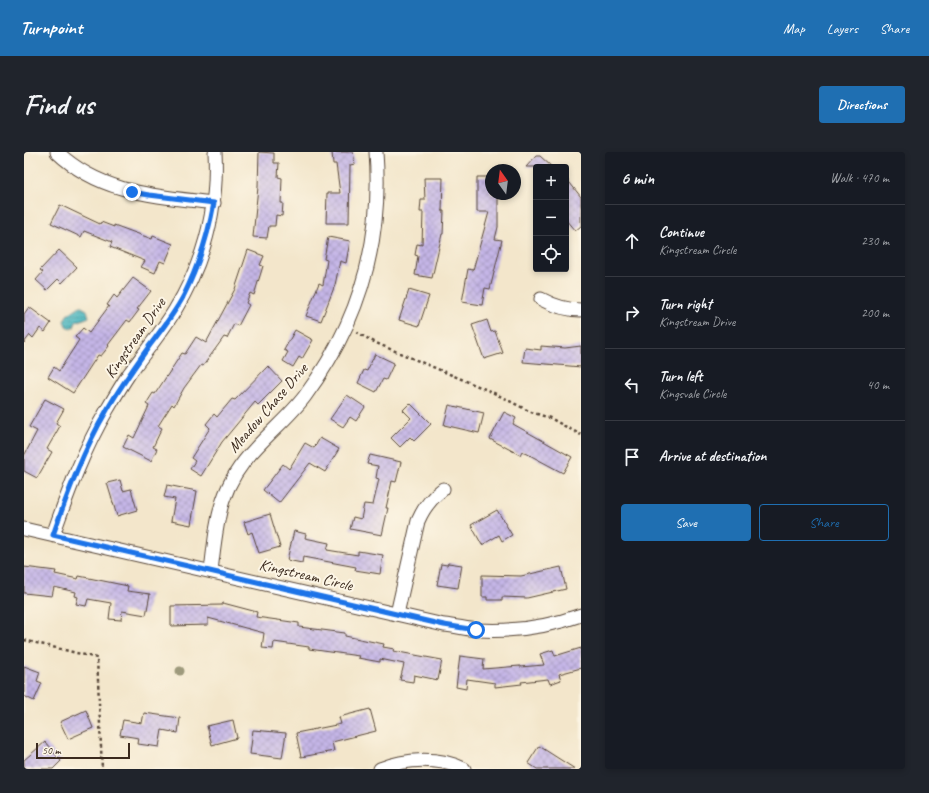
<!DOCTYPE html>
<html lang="en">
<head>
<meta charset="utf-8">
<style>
	body { margin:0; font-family:Caveat,sans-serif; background:#20242c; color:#f1f3f6 }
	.controls { position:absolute; right:12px; top:12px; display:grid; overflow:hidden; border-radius:4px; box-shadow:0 2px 6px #0003 }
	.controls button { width:36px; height:36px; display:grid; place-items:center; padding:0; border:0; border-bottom:1px solid #363941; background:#171b24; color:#f1f3f6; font:20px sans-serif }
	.compass { position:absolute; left:461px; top:12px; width:36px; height:36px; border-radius:50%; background:#171b24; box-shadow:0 2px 6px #0003; rotate:346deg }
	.scale { position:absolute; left:12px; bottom:10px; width:94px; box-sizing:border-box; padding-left:4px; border:2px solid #3b2a1e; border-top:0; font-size:11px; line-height:14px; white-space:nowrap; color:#3b2a1e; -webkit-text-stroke:3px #fcf5e5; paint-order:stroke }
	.stop { position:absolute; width:12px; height:12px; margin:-9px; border:3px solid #1a73e8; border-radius:50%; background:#fff }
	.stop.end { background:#1a73e8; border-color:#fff; box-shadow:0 1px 4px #0008 }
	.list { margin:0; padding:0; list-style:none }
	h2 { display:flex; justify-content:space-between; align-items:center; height:52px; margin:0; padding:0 16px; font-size:17px }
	h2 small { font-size:13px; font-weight:400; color:#9ea1a6 }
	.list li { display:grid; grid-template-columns:26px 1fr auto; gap:12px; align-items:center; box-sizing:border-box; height:72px; padding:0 16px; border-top:1px solid #363941 }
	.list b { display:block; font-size:15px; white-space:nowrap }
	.list p { margin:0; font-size:13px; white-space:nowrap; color:#9ea1a6 }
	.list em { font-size:13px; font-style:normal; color:#9ea1a6 }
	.actions { display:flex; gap:8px; padding:12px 16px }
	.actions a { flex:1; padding:9px 0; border:1px solid #1f6fb2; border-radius:4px; text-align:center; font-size:14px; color:#1f6fb2 }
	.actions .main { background:#1f6fb2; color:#fff }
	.icon { flex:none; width:22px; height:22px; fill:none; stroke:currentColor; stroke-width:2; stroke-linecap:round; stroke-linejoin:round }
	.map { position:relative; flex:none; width:557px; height:617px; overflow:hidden; border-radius:4px }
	header { display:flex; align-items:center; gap:24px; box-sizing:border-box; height:56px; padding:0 20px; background:#1f6fb2; color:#fff }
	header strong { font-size:19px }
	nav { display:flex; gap:22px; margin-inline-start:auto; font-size:14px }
	.intro { display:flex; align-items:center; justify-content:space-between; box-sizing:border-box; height:96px; padding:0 24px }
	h1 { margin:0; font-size:28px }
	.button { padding:10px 18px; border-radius:4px; background:#1f6fb2; color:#fff; font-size:14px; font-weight:700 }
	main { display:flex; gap:24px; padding:0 24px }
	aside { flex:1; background:#171b24; border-radius:4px; box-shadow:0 2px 6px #0003 }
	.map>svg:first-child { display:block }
	.water { fill:url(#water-rules); stroke:#3f6e6e }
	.building { fill:url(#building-cross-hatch) }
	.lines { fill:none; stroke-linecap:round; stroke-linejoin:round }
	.street-casing { stroke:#574638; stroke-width:15 }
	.path { stroke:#574638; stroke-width:2.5; stroke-dasharray:3 3; stroke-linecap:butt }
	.street { stroke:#fff; stroke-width:13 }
	.tree { fill:#9e9a7b }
	.route { stroke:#1a73e8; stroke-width:5 }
	.labels { text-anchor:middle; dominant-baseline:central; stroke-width:4; stroke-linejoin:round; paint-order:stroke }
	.street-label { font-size:16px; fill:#3b2a1e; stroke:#fcf5e5 }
</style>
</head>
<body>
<header>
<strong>Turnpoint</strong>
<nav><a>Map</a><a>Layers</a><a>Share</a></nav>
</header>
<div class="intro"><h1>Find us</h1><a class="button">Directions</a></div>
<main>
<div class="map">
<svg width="557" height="617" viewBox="0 0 557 617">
	<defs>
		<pattern id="water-rules" width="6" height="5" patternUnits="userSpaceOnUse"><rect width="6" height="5" fill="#43b3bd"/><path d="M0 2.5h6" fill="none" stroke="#399299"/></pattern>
		<pattern id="building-cross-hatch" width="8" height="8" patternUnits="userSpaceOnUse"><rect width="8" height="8" fill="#c5b6e7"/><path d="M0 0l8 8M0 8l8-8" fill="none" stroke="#a194bb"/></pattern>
	</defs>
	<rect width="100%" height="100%" fill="#fcf5e5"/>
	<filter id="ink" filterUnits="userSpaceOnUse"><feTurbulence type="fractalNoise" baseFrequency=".025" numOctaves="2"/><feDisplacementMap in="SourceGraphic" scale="8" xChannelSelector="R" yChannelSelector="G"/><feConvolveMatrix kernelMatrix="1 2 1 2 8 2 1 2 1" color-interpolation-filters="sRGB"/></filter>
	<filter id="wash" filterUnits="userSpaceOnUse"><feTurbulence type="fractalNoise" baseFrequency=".012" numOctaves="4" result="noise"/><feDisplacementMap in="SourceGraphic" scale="16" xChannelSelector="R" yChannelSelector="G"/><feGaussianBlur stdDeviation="0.9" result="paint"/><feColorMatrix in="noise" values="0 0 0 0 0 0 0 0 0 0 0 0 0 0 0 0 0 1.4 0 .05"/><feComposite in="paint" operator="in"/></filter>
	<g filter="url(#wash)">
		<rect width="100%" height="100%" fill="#f3e6cb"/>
		<path class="water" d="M56,154L63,158L65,165L52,170L50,175L47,177L42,174L40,169L43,163Z"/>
		<g id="blocks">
			<g class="building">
				<path d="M235,0L250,1V11H255L254,25L258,26L257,51H259L258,64L252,63L251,74H245L243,86L229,85L234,35Z"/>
				<path d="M308,0H329L331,12L326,13L325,71H302L303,41H316L312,12H309Z"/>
				<path d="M512,4H516L528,15H502Z"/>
				<path d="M453,25H467V42H474V75L471,87L478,88L466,137L461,136L458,153L438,150L444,117L449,118L465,60H453Z"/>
				<path d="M400,26H419L418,59H420L419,82H418L408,126L391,123L394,104L391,103L393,92L398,93L399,60H396L397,48H401Z"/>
				<path d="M542,26L557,45V74L551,79L542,68Z"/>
				<path d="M36,53L76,72L77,70L90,75V73L128,87L129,84L149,92L141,111L136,109L131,121L117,115L121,109L86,95L88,90L60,79L57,85L27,71Z"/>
				<path d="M304,85L326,89L322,111L316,109L311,133L297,169L282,164L295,131L299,133L303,108L300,107Z"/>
				<path d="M35,98L53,115L38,131L34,127L23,138L12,128L19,120L16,118Z"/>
				<path d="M224,98L240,104L236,113L239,114L230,143L226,141L222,151L225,153L214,174L210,172L203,186L200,185L179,214L177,213L160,236L150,254L148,252L134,274L138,276L129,295L133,297L127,309L99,295L105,283L110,286L125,254L122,252L129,241L131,242L158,201L161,202L172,185L182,191L211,137Z"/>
				<path d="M109,126L127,139L113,157L115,158L106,170L103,168L84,193L85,194L77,204L74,203L49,241L24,225L30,215L35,219L55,188L51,185L59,176L65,181L85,154L83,153L90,143L93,146Z"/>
				<path d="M385,138L405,144L395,174L375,168Z"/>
				<path d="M5,155L27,171L21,180L16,176L9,186L6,183L0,191V162Z"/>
				<path d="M463,168L467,180L471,179L479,201L460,207L448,173Z"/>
				<path d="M271,178L289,188L278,207L275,205L269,215L259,209L264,200L260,198Z"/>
				<path d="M517,194L541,196L557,194V215L499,210L501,196L517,198Z"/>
				<path d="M351,202L370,211L362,228L359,227L352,240L334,231L340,218L343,219Z"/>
				<path d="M244,214L258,229L234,253L231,250L198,290L177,324L166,317L171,309L167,306L186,276L182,272L190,262L193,265L208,247L211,248Z"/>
				<path d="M323,243L341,255L332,269L326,265L319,275L306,267Z"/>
				<path d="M21,247L40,257L32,271L36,274L23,297L28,300L13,326L0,319V304L13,279L5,275Z"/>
				<path d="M386,251L407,272L390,289L386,285L376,295L367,286L387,266L379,258Z"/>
				<path d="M425,253L460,261L455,281L420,273Z"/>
				<path d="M480,260L492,266L489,272L548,305L539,321L498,299L496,303L466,287Z"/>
				<path d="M296,286L315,297L301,320L286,311L255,351L239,338L259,312L265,317L281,291L290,296Z"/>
				<path d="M346,303L377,310L372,330L368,329L362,356H364L358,383L326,377L329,365L337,367L340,352L349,353L355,327L352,326L354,314L343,312Z"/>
				<path d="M96,328L99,339L107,337L113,358L93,364L83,331Z"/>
				<path d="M143,333L173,339L167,373L147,369L151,347L140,345Z"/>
				<path d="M473,358L488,383L478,389L475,383L458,393L447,373Z"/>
				<path d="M246,362L256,395L235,401L228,380L224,382L220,370Z"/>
				<path d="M270,379L282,382L281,386L305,391L303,398L334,403V399L359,403L356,422L331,418L332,415L279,405L278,411L263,408Z"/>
				<path d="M424,411L438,413L434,436L413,433L417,412L423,413Z"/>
				<path d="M0,415L32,419L31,422L54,427L55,424L104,434L103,439L126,442L122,463L98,459L97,468L85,467L87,451L64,447L62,454L52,452L54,445L51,444L52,440L30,435L28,444L0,441Z"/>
				<path d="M537,415L542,437L503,446L478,445V448H463V445H458V423L497,424Z"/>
				<path d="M199,451L233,460L232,465L275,471V475L321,481V484L360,492L359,495L370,497L369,499L418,508L414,528L390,523L389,530L376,528L380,512L356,507V510L334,506L335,504L285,497V495L250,490L249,497L238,496L240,481L184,466V473L147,474V454L198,453Z"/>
				<path d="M557,496V516L535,522L537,528L526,532L524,527L497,530L498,532L471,535V531L443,527L442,537L432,535L436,504L460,507L459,517L496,514V515L520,513L516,502L529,498L531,504Z"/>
				<path d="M0,514L16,520L13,529L18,531L10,549L0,544Z"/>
				<path d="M346,557L352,579L308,590L310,599L277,605L272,581L317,572L315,565Z"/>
				<path d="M62,558L69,576L44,587L36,570Z"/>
				<path d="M120,561L156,566L154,581L138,578L135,595L114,592L115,586L96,583L99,568L118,571Z"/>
				<path d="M209,568L213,586L188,593L183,574Z"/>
				<path d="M229,578L262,581L258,606L226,602Z"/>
				<path d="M21,590L37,609L29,617H0V608Z"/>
				<path d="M515,594L551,617H513L504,611Z"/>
			</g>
		</g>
	</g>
	<g filter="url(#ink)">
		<use href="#blocks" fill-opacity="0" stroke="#574638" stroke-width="1"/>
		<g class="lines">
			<g class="street-casing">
				<g id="street">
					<path d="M33,0C77,42 133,44 190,51"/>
					<path d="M517,147C530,154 542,158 557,158"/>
					<path d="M0,377L420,473C431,474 443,477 454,478C489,480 524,475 557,463"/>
					<path d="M29,383C44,340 60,297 83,258C90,246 97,234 105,222C120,201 137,181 151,158C180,110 194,56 191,0"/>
					<path d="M187,419C193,370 194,335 231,297C247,279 266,264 281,244C335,171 359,91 352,0"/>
					<path d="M373,462L394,369C400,355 407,346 419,337"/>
					<path d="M356,617C382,606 415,605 440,617"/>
				</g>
			</g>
			<g class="path">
				<path d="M332,180L352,191L468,240L507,260L526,266L557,283"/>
				<path d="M0,488L73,506L78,617"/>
			</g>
			<use href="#street" class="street"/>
		</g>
		<circle class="tree" cx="156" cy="519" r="4.5"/>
	</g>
	<g class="lines" filter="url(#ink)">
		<path class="route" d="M108,40L125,43L190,51C184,84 174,115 159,145C150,162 138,177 126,193C111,214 96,235 83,258C60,297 44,340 29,383L420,473L452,478"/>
	</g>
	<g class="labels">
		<g class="street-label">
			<text transform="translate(111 186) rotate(-55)">Kingstream Drive</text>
			<text transform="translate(244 256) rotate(-49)">Meadow Chase Drive</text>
			<text transform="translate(282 423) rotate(13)">Kingstream Circle</text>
		</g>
	</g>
</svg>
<div class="controls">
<button>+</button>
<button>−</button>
<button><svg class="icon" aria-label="locate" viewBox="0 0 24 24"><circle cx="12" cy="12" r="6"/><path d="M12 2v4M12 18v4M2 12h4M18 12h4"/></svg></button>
</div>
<svg class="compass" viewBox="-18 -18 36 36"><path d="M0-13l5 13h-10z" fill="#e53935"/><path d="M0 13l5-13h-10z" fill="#9ea1a6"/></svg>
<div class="scale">50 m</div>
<div class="stop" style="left:452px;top:478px"></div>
<div class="stop end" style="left:108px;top:40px"></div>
</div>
<aside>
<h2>6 min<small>Walk · 470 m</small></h2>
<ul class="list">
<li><svg class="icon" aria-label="ahead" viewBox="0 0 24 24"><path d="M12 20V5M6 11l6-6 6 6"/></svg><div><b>Continue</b><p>Kingstream Circle</p></div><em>230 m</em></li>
<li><svg class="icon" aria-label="right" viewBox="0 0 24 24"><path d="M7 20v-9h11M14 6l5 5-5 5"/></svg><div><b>Turn right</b><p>Kingstream Drive</p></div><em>200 m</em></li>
<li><svg class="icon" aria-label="left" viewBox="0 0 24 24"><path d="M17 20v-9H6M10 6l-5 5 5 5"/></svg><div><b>Turn left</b><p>Kingsvale Circle</p></div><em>40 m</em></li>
<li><svg class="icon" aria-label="arrive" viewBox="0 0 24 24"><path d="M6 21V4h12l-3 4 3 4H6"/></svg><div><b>Arrive at destination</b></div></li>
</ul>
<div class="actions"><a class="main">Save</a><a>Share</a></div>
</aside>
</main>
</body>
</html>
